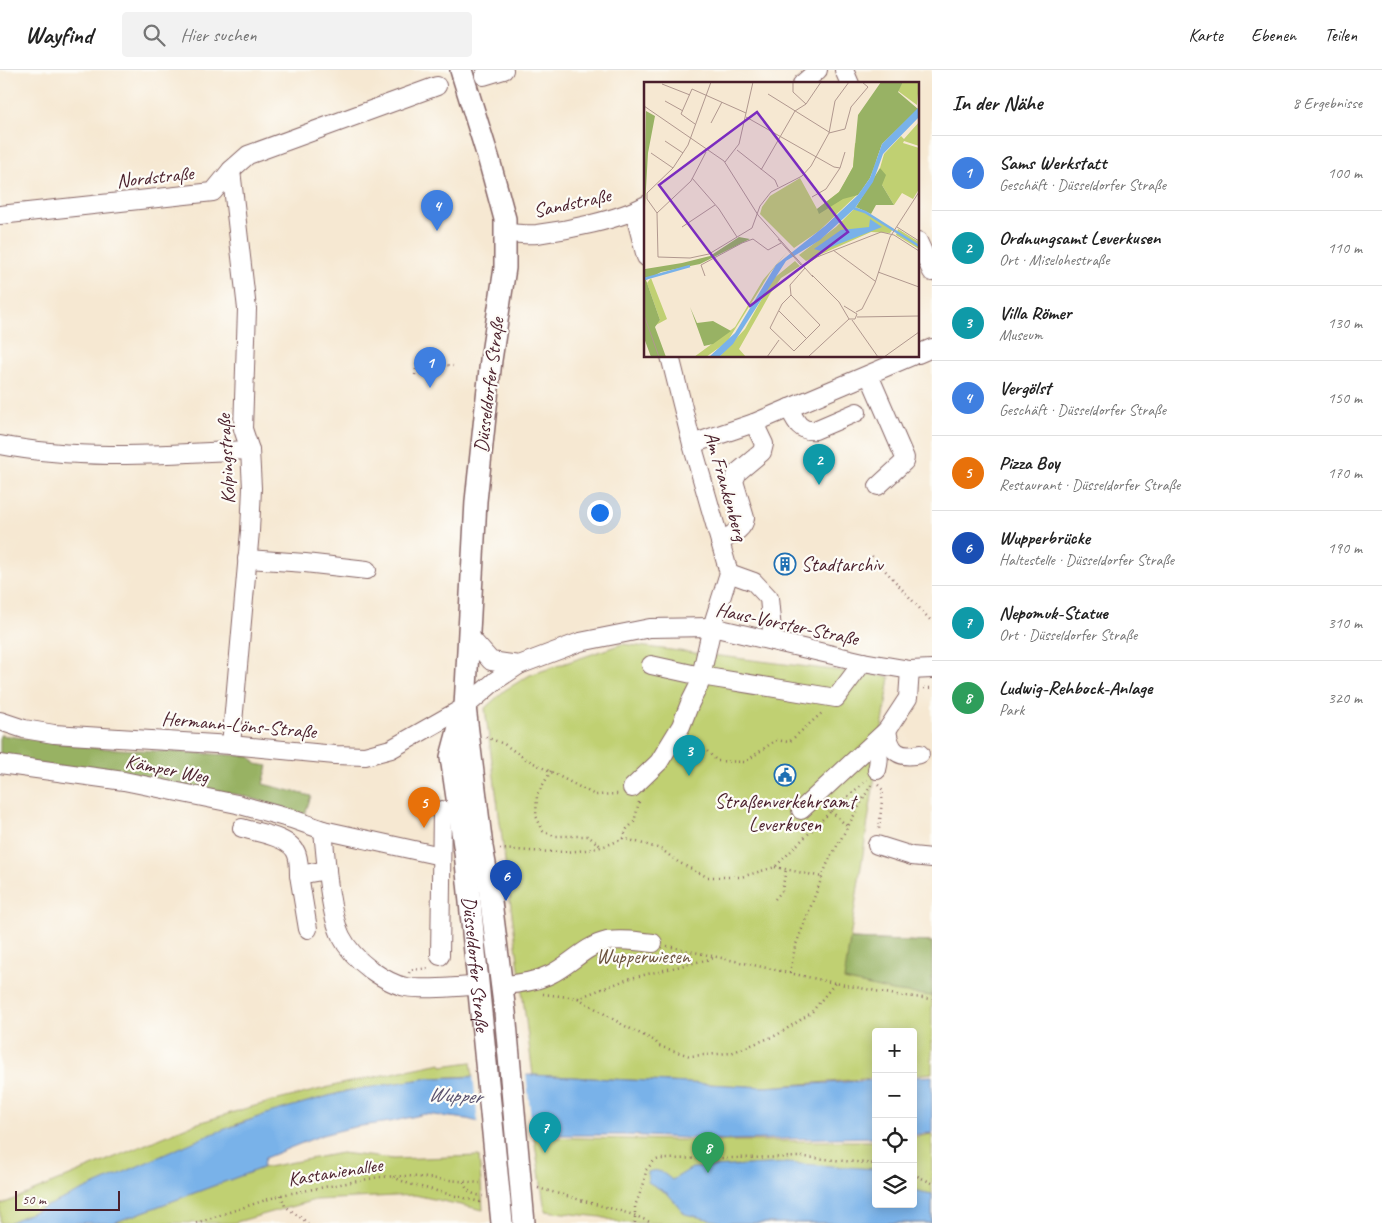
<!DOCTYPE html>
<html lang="de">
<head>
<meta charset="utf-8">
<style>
	body { margin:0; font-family:Caveat,sans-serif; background:#f2f2f2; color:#222 }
	.controls { position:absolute; right:15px; bottom:15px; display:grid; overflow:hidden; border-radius:5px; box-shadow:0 2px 12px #0003 }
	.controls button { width:45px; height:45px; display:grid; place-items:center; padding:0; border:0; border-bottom:1px solid #e0e0e0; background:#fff; color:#222; font:25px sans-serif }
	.scale { position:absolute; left:15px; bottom:12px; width:105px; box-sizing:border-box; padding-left:5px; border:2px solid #4a1f2b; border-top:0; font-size:14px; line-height:18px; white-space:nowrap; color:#4a1f2b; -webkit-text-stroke:4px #fdfcf7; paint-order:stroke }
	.you { position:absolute; left:599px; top:442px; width:18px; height:18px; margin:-12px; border:4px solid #fff; border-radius:50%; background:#1a73e8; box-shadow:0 0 0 8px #1a73e833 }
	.badge { display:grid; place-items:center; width:32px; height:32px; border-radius:50%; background:#1f6fb2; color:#fff; font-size:16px; font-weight:700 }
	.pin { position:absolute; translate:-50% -41px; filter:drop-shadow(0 1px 2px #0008) }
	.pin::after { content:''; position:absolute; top:26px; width:18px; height:15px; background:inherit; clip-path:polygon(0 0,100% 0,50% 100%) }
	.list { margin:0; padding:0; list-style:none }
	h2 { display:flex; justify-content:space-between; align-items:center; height:65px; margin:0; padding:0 20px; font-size:21px }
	h2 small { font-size:16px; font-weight:400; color:#767676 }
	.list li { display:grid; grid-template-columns:32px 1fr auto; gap:15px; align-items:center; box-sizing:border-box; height:75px; padding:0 20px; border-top:1px solid #e0e0e0 }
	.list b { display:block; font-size:19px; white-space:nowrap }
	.list p { margin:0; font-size:16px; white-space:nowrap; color:#767676 }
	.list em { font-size:16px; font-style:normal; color:#767676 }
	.icon { flex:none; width:28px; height:28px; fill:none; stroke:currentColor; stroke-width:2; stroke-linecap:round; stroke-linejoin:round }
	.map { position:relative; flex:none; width:932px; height:1153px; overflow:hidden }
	header { display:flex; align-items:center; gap:30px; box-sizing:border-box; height:70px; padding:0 25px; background:#fff; border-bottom:1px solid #e0e0e0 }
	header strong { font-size:24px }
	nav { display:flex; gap:28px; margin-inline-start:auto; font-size:18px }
	.search { width:350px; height:45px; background:#f2f2f2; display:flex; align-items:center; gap:12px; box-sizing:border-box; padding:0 18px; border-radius:5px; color:#767676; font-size:19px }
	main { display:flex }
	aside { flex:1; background:#fff }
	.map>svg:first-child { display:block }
	.green { fill:#c0d072; stroke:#85784e }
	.forest { fill:#98b264; stroke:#716848 }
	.water { fill:#79b2e9; stroke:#62688a }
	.pier { fill:#f6e8d2 }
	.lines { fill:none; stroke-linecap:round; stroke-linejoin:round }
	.minor-casing { stroke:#866565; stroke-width:20 }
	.major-casing { stroke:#866565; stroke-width:24 }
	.path { stroke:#866565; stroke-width:2.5; stroke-dasharray:1 4; stroke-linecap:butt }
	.minor { stroke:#fff; stroke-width:18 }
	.major { stroke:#fff; stroke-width:21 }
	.labels { text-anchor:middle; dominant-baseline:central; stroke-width:4.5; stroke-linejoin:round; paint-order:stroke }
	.street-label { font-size:20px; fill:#4a1f2b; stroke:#fdfcf7 }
	.poi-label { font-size:20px; fill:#4a1f2b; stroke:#fdfcf7; text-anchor:start }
	.park-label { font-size:20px; fill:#6d5440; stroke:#fdfcf7 }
	.water-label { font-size:21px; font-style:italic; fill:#5a526e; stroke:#fdfcf7 }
	.inset-river { fill:none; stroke:#79b2e9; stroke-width:2.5 }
	.inset-road { fill:none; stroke:#b1988f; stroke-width:1 }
	.view { fill:#7b2cbf; fill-opacity:0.15; stroke:#7b2cbf; stroke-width:2.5 }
	.inset-edge { fill:none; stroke:#4a1f2b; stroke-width:2.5 }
</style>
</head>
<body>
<header>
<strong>Wayfind</strong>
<div class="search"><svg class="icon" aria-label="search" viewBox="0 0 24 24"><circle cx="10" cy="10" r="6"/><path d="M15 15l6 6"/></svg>Hier suchen</div>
<nav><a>Karte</a><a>Ebenen</a><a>Teilen</a></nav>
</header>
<main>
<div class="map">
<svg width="932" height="1153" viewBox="0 0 932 1153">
	<rect width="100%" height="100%" fill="#fdfcf7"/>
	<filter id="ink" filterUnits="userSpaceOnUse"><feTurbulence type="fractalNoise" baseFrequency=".02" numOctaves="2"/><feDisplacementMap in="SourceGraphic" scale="10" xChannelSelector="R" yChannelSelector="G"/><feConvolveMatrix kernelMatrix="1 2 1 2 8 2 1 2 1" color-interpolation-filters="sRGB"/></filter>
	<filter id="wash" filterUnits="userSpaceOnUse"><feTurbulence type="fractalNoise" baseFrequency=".0096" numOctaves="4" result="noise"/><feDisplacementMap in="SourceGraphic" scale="20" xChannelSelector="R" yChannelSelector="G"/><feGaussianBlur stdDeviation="1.12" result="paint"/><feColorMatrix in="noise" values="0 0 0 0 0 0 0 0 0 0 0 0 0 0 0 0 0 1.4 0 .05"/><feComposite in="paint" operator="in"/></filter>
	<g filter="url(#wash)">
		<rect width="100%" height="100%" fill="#f6e8d2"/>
		<g class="green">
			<path d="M622,574L890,607L850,869L932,872V1003L913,1005V962H876V1008L765,1017L533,1005L485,638L505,620L530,605Z"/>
			<path d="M471,992L473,1006L429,1008L347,1021L314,1030L240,1053L8,1153H0V1135L192,1055L247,1038L345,1013L441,993L442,996Z"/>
			<path d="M932,1064V1153H622L601,1147L545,1141L534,1067L722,1071H876V1134H913V1067Z"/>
			<path d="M341,1083L393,1089L479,1086L483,1140L415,1125L315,1130L233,1153H113L262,1098Z"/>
		</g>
		<g class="forest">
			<path d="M0,665L99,678L250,686L256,694L268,696L263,714L311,726L305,744L240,725L0,688Z"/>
			<path d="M850,869L932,872V926L892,921L844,910Z"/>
		</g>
		<g class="water">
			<path d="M533,1005L765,1017L876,1010V1067L727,1070L625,1065H538L501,1058L467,1049L425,1044L390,1052L354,1057L322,1065L265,1088L262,1098L113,1153H8L209,1065L269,1043L314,1030L347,1021L429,1008Z"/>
			<path d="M932,1006V1063L913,1065V1007Z"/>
			<path d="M786,1093L876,1099V1134H913V1120L932,1124V1153H725L685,1144L668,1124L648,1112V1102C659,1098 663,1103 672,1110L692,1098Z"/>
		</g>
		<path class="pier" d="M526,1003L533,1067L478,1054L473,1004Z"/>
	</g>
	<g filter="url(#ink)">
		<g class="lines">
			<g class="minor-casing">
				<g id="minor">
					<path d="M844,0L850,14"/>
					<path d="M484,6L504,0"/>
					<path d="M802,14L818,0"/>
					<path d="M634,141L646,187"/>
					<path d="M0,145L213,122L231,100L248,85L437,16"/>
					<path d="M505,163C516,163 527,165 537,164C567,160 619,150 646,135"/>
					<path d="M918,171L932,202"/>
					<path d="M918,284L932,278"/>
					<path d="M869,305L905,388L904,392L878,416"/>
					<path d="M789,338C795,350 799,362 815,360L857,342"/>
					<path d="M692,374L754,353L912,286"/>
					<path d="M0,375C83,391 166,384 250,380"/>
					<path d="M720,472C729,466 744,460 745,448L734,411L738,402L762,382L764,374L754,353"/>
					<path d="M247,489L305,493L367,500"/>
					<path d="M729,503L754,512L769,528L773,571"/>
					<path d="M469,566L491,591L519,595"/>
					<path d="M651,595L701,606L836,628L863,592"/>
					<path d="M0,651L24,659L54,664L231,675L335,685L365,686L391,679L465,637L495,611L519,595L580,572L650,558L712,557L863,592L910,600L932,599"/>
					<path d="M887,660C890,682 899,689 920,684"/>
					<path d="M874,673C879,683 880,689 877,700"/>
					<path d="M231,675L250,461L252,418L250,380L243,359L247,239L231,100"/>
					<path d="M0,694L124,711L237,734L292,749L323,760L441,786"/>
					<path d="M632,718L659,692L681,656L690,633L699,615L712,557L729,503L692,374L670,286"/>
					<path d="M801,740L887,660L908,628L910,600"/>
					<path d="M242,758C258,763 292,767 297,785C299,791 299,798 299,805L327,800"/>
					<path d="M323,760C326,789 329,841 341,866C348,880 359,891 371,900C381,907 394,915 406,917C429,921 455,916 478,916"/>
					<path d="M877,775L912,786L932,788"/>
					<path d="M299,805L308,859"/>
					<path d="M440,886L442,740"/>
					<path d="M502,915C519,914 535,912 551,904C570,895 585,876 607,871C623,869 638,871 653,873"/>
				</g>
			</g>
			<g class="major-casing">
				<g id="major">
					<path d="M461,0L489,90L505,149V198L491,290L476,431L465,637L482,777L489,816L505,942L524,1153"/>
					<path id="s1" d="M462,646L451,687L465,782L502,1153"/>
				</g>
			</g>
			<g class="path">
				<path d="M415,305L417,291L453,296"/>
				<path d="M872,486L932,552"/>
				<path d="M924,618H932"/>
				<path d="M486,667L504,674L524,688L595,725L618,724"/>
				<path d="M693,667L717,691L745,692L776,670L789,672L824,641"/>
				<path d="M551,701L537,725L536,746L543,761L554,766H588L602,777"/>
				<path d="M878,715L883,720L879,760"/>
				<path d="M639,732L634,752L627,759L623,768L661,779L678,792L707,807H741L775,797L831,741L867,710"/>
				<path d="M831,741L848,757"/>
				<path d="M500,779C539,781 588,788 623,768"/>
				<path d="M775,797L822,807"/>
				<path d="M775,829L782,821L786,799"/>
				<path d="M667,876L835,913L896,925L932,929"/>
				<path d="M409,903L410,900L431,898"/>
				<path d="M790,903L795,877L828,792L871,715"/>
				<path d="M543,924L578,928L631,908L714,888"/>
				<path d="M578,928L623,955L655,971L659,976L690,986L731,983L777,965L811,943L835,913"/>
				<path d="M913,1104L932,1113"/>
				<path d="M393,1107L409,1114L484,1133"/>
				<path d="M464,1112C466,1122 474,1125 483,1126"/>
				<path d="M538,1118L634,1145L652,1153"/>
				<path d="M281,1125L285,1136L308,1153"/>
				<path d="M196,1153L281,1125L379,1107L407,1106L480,1113"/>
				<path d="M635,1153V1136L644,1113L646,1100L654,1091L659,1089L804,1087L876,1094"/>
			</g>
			<use href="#minor" class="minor"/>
			<use href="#major" class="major"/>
		</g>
	</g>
	<defs>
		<g id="building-ring" transform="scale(1.125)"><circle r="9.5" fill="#fdfcf7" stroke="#1f6fb2" stroke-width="1.5"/><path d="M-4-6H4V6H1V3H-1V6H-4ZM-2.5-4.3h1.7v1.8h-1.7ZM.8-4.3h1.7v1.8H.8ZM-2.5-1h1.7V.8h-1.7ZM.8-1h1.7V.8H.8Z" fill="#1f6fb2"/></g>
		<g id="civic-ring" transform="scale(1.125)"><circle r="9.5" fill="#fdfcf7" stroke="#1f6fb2" stroke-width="1.5"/><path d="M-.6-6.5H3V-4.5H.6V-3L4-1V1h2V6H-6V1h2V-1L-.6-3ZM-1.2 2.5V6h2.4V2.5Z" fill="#1f6fb2"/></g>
	</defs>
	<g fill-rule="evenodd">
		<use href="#building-ring" x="785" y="494"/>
		<use href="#civic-ring" x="785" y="705"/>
	</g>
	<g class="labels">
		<g class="street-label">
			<text transform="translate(155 107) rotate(-6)">Nordstraße</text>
			<text transform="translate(572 133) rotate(-12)">Sandstraße</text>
			<text transform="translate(489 315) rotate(-83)">Düsseldorfer Straße</text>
			<text transform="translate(226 389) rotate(-93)">Kolpingstraße</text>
			<text transform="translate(726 416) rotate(74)">Am Frankenberg</text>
			<text transform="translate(787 554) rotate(12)">Haus-Vorster-Straße</text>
			<text transform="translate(239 655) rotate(5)">Hermann-Löns-Straße</text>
			<text transform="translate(167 699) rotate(11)">Kämper Weg</text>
			<text stroke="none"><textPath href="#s1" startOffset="251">Düsseldorfer Straße</textPath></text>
			<text transform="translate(335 1102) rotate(-9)">Kastanienallee</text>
		</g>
		<g class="poi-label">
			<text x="801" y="494">Stadtarchiv</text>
			<text x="785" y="731" text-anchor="middle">Straßenverkehrsamt<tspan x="785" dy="23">Leverkusen</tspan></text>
		</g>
		<g class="park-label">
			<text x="643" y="886">Wupperwiesen</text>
		</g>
		<g class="water-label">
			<text transform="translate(455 1025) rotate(3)">Wupper</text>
		</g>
	</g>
	<g transform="translate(644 12)">
		<rect width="275" height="275" fill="#f6e8d2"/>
		<path d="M259,0H275L273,23L254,9ZM275,40V64L260,59L259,61L275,66V107L269,117L258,111L250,123L238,103L236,86L240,72L257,54L260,57ZM211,61L233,74L231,86L218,108L175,149L150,166L116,132L118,125L126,114L156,96L173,127L195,110L201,100L209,85ZM212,125L249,147L246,151L227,150L162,179L155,173L192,145ZM254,147L275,160V167L252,153ZM143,170L126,191L83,260L62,275H50L91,245L119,198ZM151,179L156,184L137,196L126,212L95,267L102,275H75L101,247L129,197ZM7,196L23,237L12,243L16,238L3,201Z" fill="#c0d072"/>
		<path d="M237,0H259L254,10L274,27L238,62L226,96L214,113L199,117L175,132L173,127L195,110L209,85L214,33ZM2,29L11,34L4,71L0,142ZM236,86L242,93L238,103L250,123H232L227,132L212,125ZM95,155L106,157L56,182L17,190L2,198L16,238L11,245L22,275H7L0,256V180L1,187L38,181L66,174ZM46,225L53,241L69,239L87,249L69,262L60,264Z" fill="#98b264"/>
		<path d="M275,25V35L239,72L229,100L211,126L176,158L142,179L89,262L75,275H65L91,251L132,183L181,144L214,113L226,96L238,62ZM226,137L238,145L177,169L170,167L197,148L225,145Z" fill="#79b2e9"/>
		<path class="inset-river" d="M209,126L221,130L275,164M0,197L46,184"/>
		<path class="inset-road" d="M18,2L46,13M124,12L185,50M21,19L39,29M162,22L177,0M0,24L80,79L114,133L169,195M102,35L190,85L196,86L201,70M67,41L78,20M51,42L37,32L48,7L102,31M185,51L201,47L207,25L224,5L218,0M21,59L39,71M93,68L131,98L134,105M62,70L47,99L13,131L14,175L46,176L65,172L108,146L116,124L127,110L158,94L167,84L185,51L191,19L205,0M7,71L29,86M81,80L95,62L109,0M117,88L151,29L162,22L149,10V0M48,96L75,127L93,155M168,115L182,107L196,86M13,131L3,117V111L29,86L44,63L67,0M38,145L71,123M253,145L275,159M134,157L157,183M189,168L231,199M161,183L173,175L237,150L250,153L275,169M234,190L275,205M168,193L195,220L205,237M61,194L57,183L98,161L109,157L124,168L137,161M147,213L176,243L150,269L126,246L138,222L147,213L146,203L161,186M200,224L213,232L211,237H205M135,229L163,257M212,230L218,227L231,201L246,155L275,110M0,233L15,275M213,235L275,234M208,238L234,275M123,275L135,258M164,275L205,237M240,275L275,250"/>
		<path class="view" d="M113,30L204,150L106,224L15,103Z"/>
		<rect width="275" height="275" class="inset-edge"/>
	</g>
</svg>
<div class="controls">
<button>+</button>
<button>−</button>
<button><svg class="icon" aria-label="locate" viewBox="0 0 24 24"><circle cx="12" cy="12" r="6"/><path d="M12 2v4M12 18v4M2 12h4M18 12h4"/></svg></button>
<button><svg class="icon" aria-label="layers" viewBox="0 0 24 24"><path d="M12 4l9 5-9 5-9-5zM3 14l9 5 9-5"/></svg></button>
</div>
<div class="scale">50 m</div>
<div class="you"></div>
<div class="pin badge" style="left:430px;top:318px;background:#3f7fe0">1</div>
<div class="pin badge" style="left:819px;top:415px;background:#0f9aa8">2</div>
<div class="pin badge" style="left:689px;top:706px;background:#0f9aa8">3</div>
<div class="pin badge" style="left:437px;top:161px;background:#3f7fe0">4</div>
<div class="pin badge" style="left:424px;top:758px;background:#e8710a">5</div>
<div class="pin badge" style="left:506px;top:831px;background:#1a4fb4">6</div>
<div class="pin badge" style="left:545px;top:1083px;background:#0f9aa8">7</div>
<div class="pin badge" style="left:708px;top:1103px;background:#2e9e5b">8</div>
</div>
<aside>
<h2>In der Nähe<small>8 Ergebnisse</small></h2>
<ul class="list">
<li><span class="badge" style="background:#3f7fe0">1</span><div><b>Sams Werkstatt</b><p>Geschäft · Düsseldorfer Straße</p></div><em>100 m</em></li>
<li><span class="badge" style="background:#0f9aa8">2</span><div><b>Ordnungsamt Leverkusen</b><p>Ort · Miselohestraße</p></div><em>110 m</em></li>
<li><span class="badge" style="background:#0f9aa8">3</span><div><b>Villa Römer</b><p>Museum</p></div><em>130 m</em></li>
<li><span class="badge" style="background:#3f7fe0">4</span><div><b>Vergölst</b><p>Geschäft · Düsseldorfer Straße</p></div><em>150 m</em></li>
<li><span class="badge" style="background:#e8710a">5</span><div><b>Pizza Boy</b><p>Restaurant · Düsseldorfer Straße</p></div><em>170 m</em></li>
<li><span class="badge" style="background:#1a4fb4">6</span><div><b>Wupperbrücke</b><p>Haltestelle · Düsseldorfer Straße</p></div><em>190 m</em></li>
<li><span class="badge" style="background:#0f9aa8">7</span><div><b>Nepomuk-Statue</b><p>Ort · Düsseldorfer Straße</p></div><em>310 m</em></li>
<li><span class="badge" style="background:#2e9e5b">8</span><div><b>Ludwig-Rehbock-Anlage</b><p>Park</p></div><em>320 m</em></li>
</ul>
</aside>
</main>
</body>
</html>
